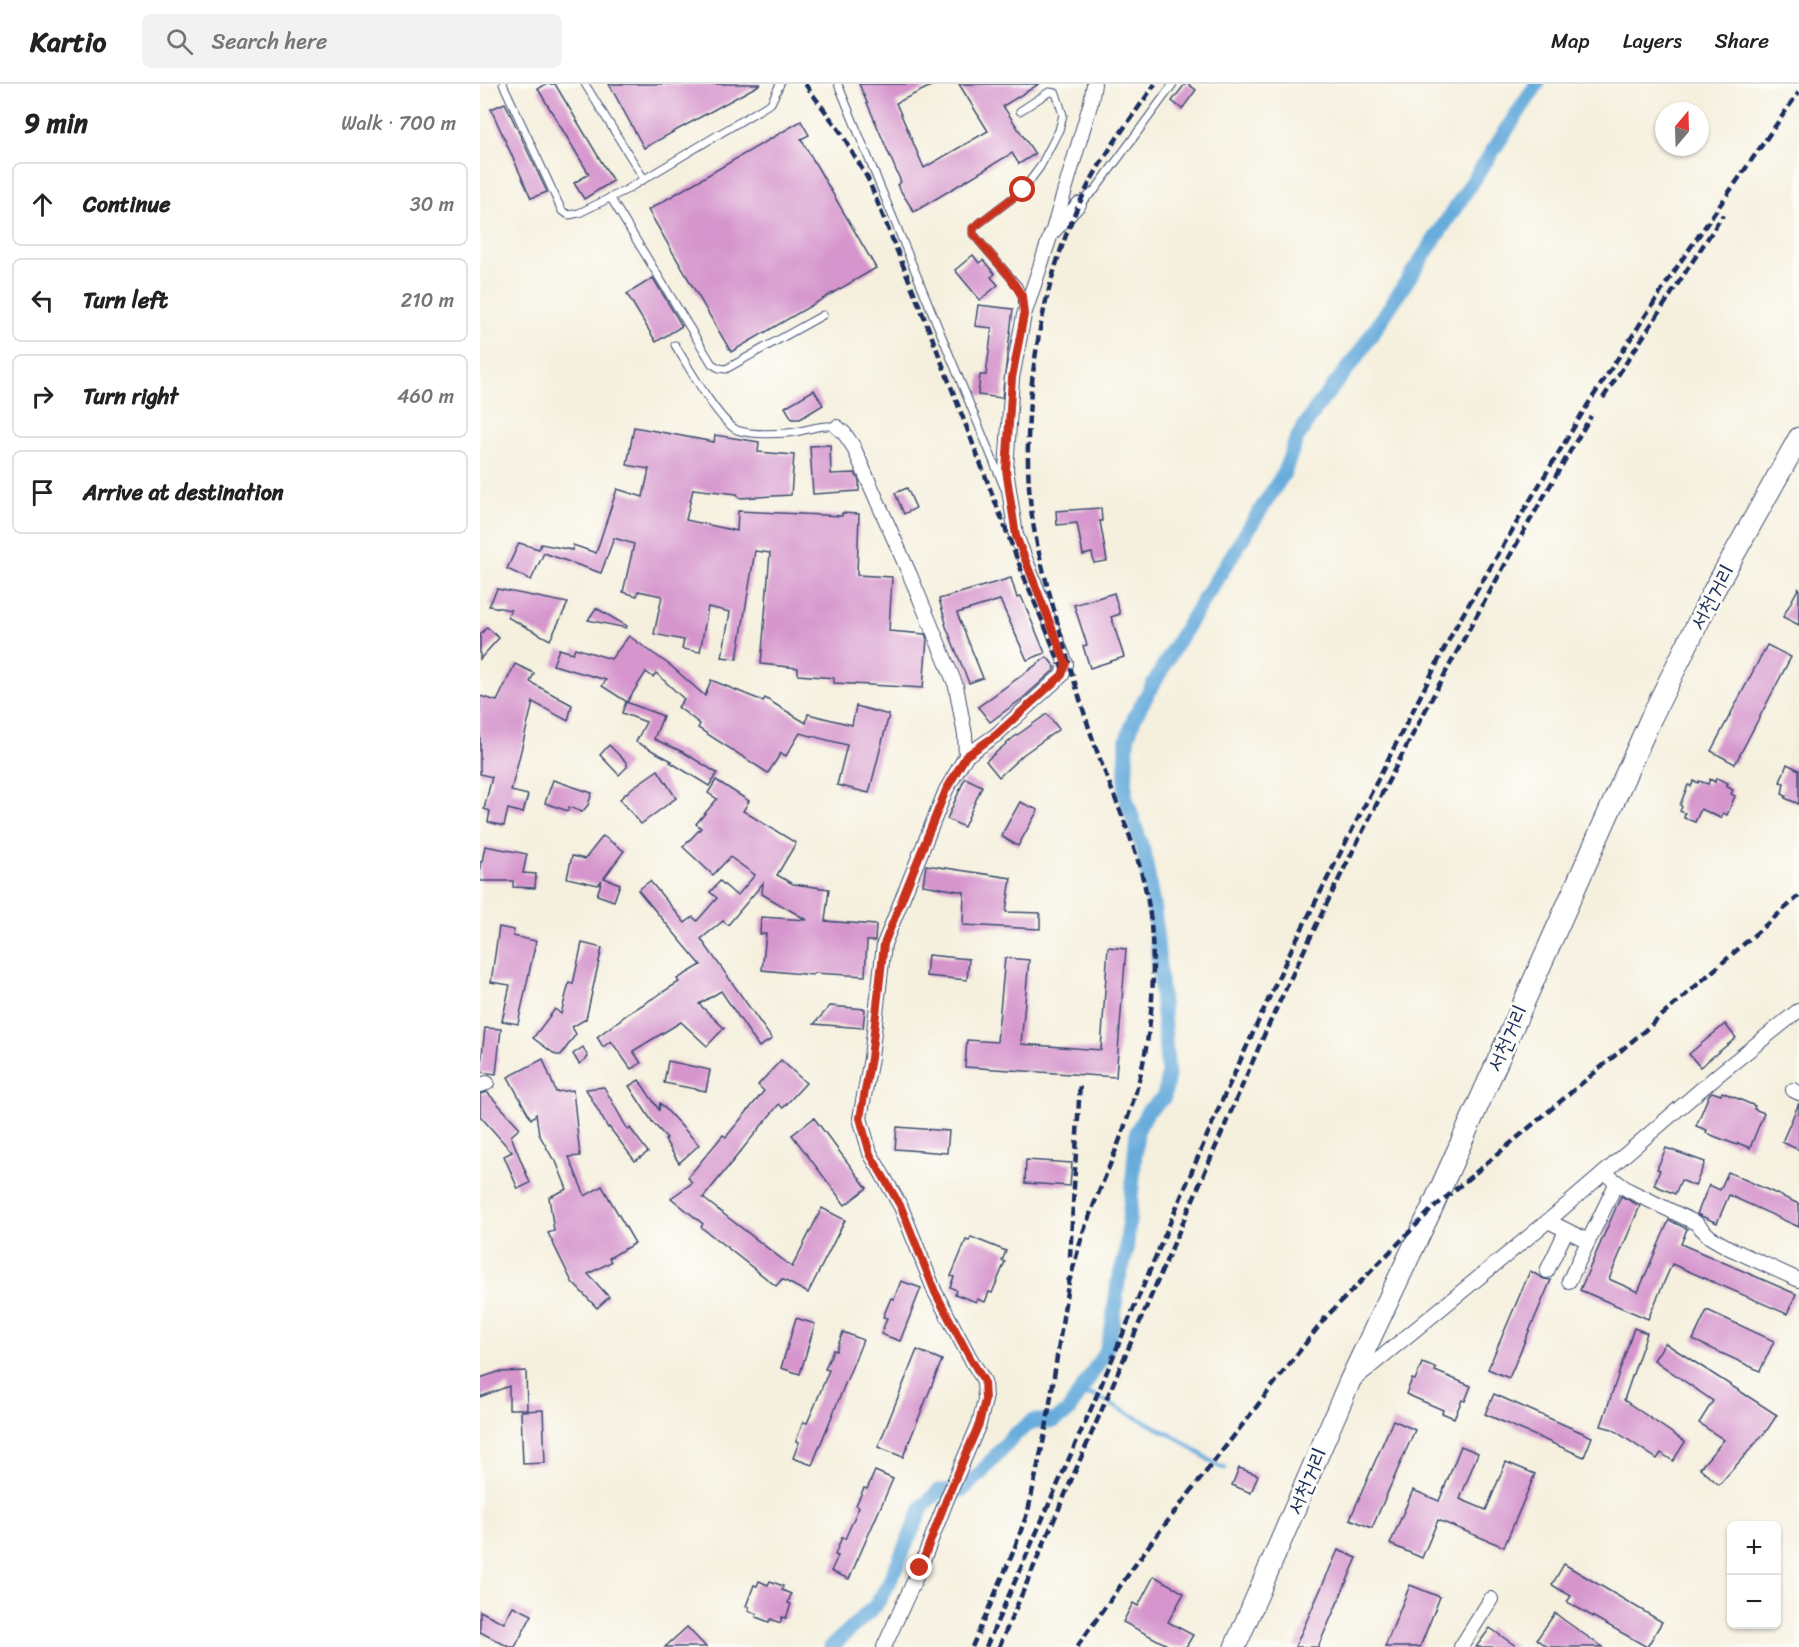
<!DOCTYPE html>
<html lang="en">
<head>
<meta charset="utf-8">
<style>
	body { margin:0; font-family:Sriracha,"Poor Story",sans-serif; background:#f2f2f2; color:#222 }
	.controls { position:absolute; right:18px; bottom:18px; display:grid; overflow:hidden; border-radius:9px; box-shadow:0 2px 4px #0004 }
	.controls button { width:54px; height:54px; display:grid; place-items:center; padding:0; border:0; border-bottom:2px solid #e0e0e0; background:#fff; color:#222; font:30px sans-serif }
	.compass { position:absolute; left:1175px; top:18px; width:54px; height:54px; border-radius:50%; background:#fff; box-shadow:0 2px 4px #0004; rotate:19deg }
	.stop { position:absolute; width:18px; height:18px; margin:-14px; border:4px solid #c8321e; border-radius:50%; background:#fff }
	.stop.end { background:#c8321e; border-color:#fff; box-shadow:0 2px 6px #0008 }
	.list { margin:0; padding:0; list-style:none }
	h2 { display:flex; justify-content:space-between; align-items:center; height:78px; margin:0; padding:0 24px; font-size:26px }
	h2 small { font-size:20px; font-weight:400; color:#767676 }
	.list li { display:grid; grid-template-columns:39px 1fr auto; gap:18px; align-items:center; box-sizing:border-box; height:84px; margin:0 12px 12px; padding:0 12px; border:2px solid #e0e0e0; border-radius:9px }
	.list b { display:block; font-size:22px; white-space:nowrap }
	.list em { font-size:20px; font-style:normal; color:#767676 }
	.icon { flex:none; width:33px; height:33px; fill:none; stroke:currentColor; stroke-width:2; stroke-linecap:round; stroke-linejoin:round }
	.map { position:relative; flex:none; width:1319px; height:1563px; overflow:hidden }
	header { display:flex; align-items:center; gap:36px; box-sizing:border-box; height:84px; padding:0 30px; background:#fff; border-bottom:2px solid #e0e0e0 }
	header strong { font-size:28px }
	nav { display:flex; gap:33px; margin-inline-start:auto; font-size:21px }
	.search { width:420px; height:54px; background:#f2f2f2; display:flex; align-items:center; gap:15px; box-sizing:border-box; padding:0 21px; border-radius:9px; color:#767676; font-size:22px }
	main { display:flex }
	aside { flex:1; background:#fff }
	.map>svg:first-child { display:block }
	.lines { fill:none; stroke-linecap:round; stroke-linejoin:round }
	.stream { stroke:#67acdc; stroke-width:4.5 }
	.canal { stroke:#67acdc; stroke-width:15 }
	.building { fill:#d696cd }
	.service-casing { stroke:#3c4c71; stroke-width:9 }
	.minor-casing { stroke:#3c4c71; stroke-width:16 }
	.primary-casing { stroke:#3c4c71; stroke-width:23 }
	.service { stroke:#fff; stroke-width:7 }
	.minor { stroke:#fff; stroke-width:14 }
	.primary { stroke:#fff; stroke-width:21 }
	.rail { stroke:#1b2f5e; stroke-width:4.5; stroke-dasharray:9 4.5; stroke-linecap:butt }
	.route { stroke:#c8321e; stroke-width:8 }
	.labels { text-anchor:middle; dominant-baseline:central; stroke-width:5; stroke-linejoin:round; paint-order:stroke }
	.street-label { font-size:22px; fill:#1b2f5e; stroke:#fdfcf7 }
</style>
</head>
<body>
<header>
<strong>Kartio</strong>
<div class="search"><svg class="icon" aria-label="search" viewBox="0 0 24 24"><circle cx="10" cy="10" r="6"/><path d="M15 15l6 6"/></svg>Search here</div>
<nav><a>Map</a><a>Layers</a><a>Share</a></nav>
</header>
<main>
<aside>
<h2>9 min<small>Walk · 700 m</small></h2>
<ul class="list">
<li><svg class="icon" aria-label="ahead" viewBox="0 0 24 24"><path d="M12 20V5M6 11l6-6 6 6"/></svg><div><b>Continue</b></div><em>30 m</em></li>
<li><svg class="icon" aria-label="left" viewBox="0 0 24 24"><path d="M17 20v-9H6M10 6l-5 5 5 5"/></svg><div><b>Turn left</b></div><em>210 m</em></li>
<li><svg class="icon" aria-label="right" viewBox="0 0 24 24"><path d="M7 20v-9h11M14 6l5 5-5 5"/></svg><div><b>Turn right</b></div><em>460 m</em></li>
<li><svg class="icon" aria-label="arrive" viewBox="0 0 24 24"><path d="M6 21V4h12l-3 4 3 4H6"/></svg><div><b>Arrive at destination</b></div></li>
</ul>
</aside>
<div class="map">
<svg width="1319" height="1563" viewBox="0 0 1319 1563">
	<rect width="100%" height="100%" fill="#fdfcf7"/>
	<filter id="ink" filterUnits="userSpaceOnUse"><feTurbulence type="fractalNoise" baseFrequency=".0167" numOctaves="2"/><feDisplacementMap in="SourceGraphic" scale="12" xChannelSelector="R" yChannelSelector="G"/><feConvolveMatrix kernelMatrix="1 2 1 2 8 2 1 2 1" color-interpolation-filters="sRGB"/></filter>
	<filter id="wash" filterUnits="userSpaceOnUse"><feTurbulence type="fractalNoise" baseFrequency=".008" numOctaves="4" result="noise"/><feDisplacementMap in="SourceGraphic" scale="24" xChannelSelector="R" yChannelSelector="G"/><feGaussianBlur stdDeviation="1.35" result="paint"/><feColorMatrix in="noise" values="0 0 0 0 0 0 0 0 0 0 0 0 0 0 0 0 0 1.4 0 .05"/><feComposite in="paint" operator="in"/></filter>
	<g filter="url(#wash)">
		<rect width="100%" height="100%" fill="#f5f0de"/>
		<g class="lines">
			<path class="stream" d="M599,1312L613,1311L697,1354L738,1382L745,1384"/>
			<path class="canal" d="M351,1563L396,1521L409,1499L443,1422L459,1407L482,1406L499,1391L533,1352L553,1337H573L587,1329L626,1267L632,1244L638,1198L646,1170L657,1047L668,1027L684,1013L688,991L675,833L664,769L645,711L647,655L655,632L702,550L804,389L816,356L836,324L876,274L1057,0"/>
		</g>
		<g id="blocks">
			<g class="building">
				<path d="M66,0H75L133,97L104,115L94,99L109,90L58,5Z"/>
				<path d="M129,0H281L164,64Z"/>
				<path d="M379,0H455L416,19L444,84L508,47L479,0H559L523,22L555,70L539,80L532,69L434,128L417,101L421,98Z"/>
				<path d="M705,0H708L716,6L702,25L692,17Z"/>
				<path d="M25,19L67,108L51,114L11,25Z"/>
				<path d="M321,37L329,51L321,55L396,184L251,268L168,126Z"/>
				<path d="M493,171L499,179L503,176L515,190L511,193L518,201L500,216L475,186Z"/>
				<path d="M173,194L202,242L176,258L147,210Z"/>
				<path d="M498,221L533,225L522,314L498,311L500,291H506L512,244L495,242Z"/>
				<path d="M334,306L343,321L320,335H312L305,323Z"/>
				<path d="M154,343L234,358L235,351L279,358L278,368L314,371L311,411L259,414L257,410L213,405L206,436L257,447L258,427L362,432V429L379,430L377,491L412,493L409,547L445,550L447,555L443,604L354,599V594L318,591V584L281,580L290,469L275,467L257,575L242,573L250,528L228,523L220,568L202,565L204,556L174,550L182,512L158,507L157,512L143,508L154,460L134,454L121,489L64,469L51,496L27,485L39,459L59,465L61,460L92,466L93,461L116,469L137,405L163,413L169,385L147,381Z"/>
				<path d="M350,361L351,390L375,389L379,397V407L333,410L330,362Z"/>
				<path d="M427,404L436,424L424,430L415,409Z"/>
				<path d="M621,424L622,437H620L627,477L614,479L612,469L603,471L597,439L577,441L576,427Z"/>
				<path d="M531,494L537,514L541,512L565,569L547,576L520,516L477,529L503,594L489,599L465,540L466,539L459,515Z"/>
				<path d="M1319,503V541L1303,533Z"/>
				<path d="M17,505L88,519L70,556L27,533L31,526L9,522Z"/>
				<path d="M634,509L640,530L631,533L644,573L610,584L603,562L607,561L594,521Z"/>
				<path d="M116,524L147,542L146,544L108,536Z"/>
				<path d="M7,543L19,554L0,575V551Z"/>
				<path d="M149,552L191,582L225,612L231,596L283,617L285,614L326,639L328,630L372,641L376,622L409,631L389,709L357,701L367,661L320,649L306,672L301,669L288,689L218,644L220,640L198,623L204,615L176,589L173,593L166,588L147,618L122,602L126,596L73,581L79,565L93,569L95,564L131,575Z"/>
				<path d="M1287,561L1311,573L1255,680L1231,667Z"/>
				<path d="M567,573L575,583L574,586L543,614L510,638L498,623Z"/>
				<path d="M35,580L54,589L50,598L92,621L88,637L53,618L31,707L48,711L43,729L28,725L24,742L8,738L10,727L4,725L12,693L0,690V612L17,617Z"/>
				<path d="M146,618L183,632L174,655L203,668L237,689L229,702L190,678L192,677L156,658L166,638L142,629Z"/>
				<path d="M567,630L579,645L544,670L519,693L506,677L533,654Z"/>
				<path d="M129,661L147,679V683L139,691L120,671Z"/>
				<path d="M1307,680L1319,686V720L1305,714L1306,712L1302,710L1304,699L1300,698Z"/>
				<path d="M178,686L196,714L161,740L140,715L152,704Z"/>
				<path d="M485,694L502,702L484,743L467,735Z"/>
				<path d="M1236,694L1248,699L1246,702L1253,706L1251,710L1255,712L1247,731L1243,729L1241,734L1221,725L1215,738L1204,734L1205,729L1200,727L1202,723L1200,721L1208,701L1211,702L1214,697L1218,699L1219,697L1228,700L1230,695L1235,698Z"/>
				<path d="M73,696L112,709L108,721L102,728L89,723L88,727L65,719Z"/>
				<path d="M236,696L269,717L263,727L316,759L297,791L313,800L349,805L345,837L396,841L395,857H387L385,892L334,889L333,891L282,886L286,850H280L281,833L327,836L282,810L283,799L248,841L243,837L221,855L292,955L279,963L241,907L219,920L244,944L227,962L201,938L153,967L161,979L151,985L131,957L123,963L117,953L149,929L199,898L197,895L221,881L158,806L170,797L205,839L213,833L217,837L237,814L230,808L240,797L257,812L275,791L250,773L233,791L203,763L221,744L216,740L237,715L228,709Z"/>
				<path d="M540,718L558,726L538,762L521,752Z"/>
				<path d="M123,752L144,767L124,794L140,800L134,817L117,811L122,796L118,801L87,794L92,772L105,775Z"/>
				<path d="M5,762L47,770L43,789L56,790L55,804L33,803V797H0V778H2Z"/>
				<path d="M446,781L531,794L526,828L560,829V845L483,841L484,808L443,801Z"/>
				<path d="M19,843L34,846L33,852L56,857L38,940L22,937L30,901L11,898Z"/>
				<path d="M102,859L122,864L106,935L92,943L96,950L81,971H76L53,954L75,925L81,930L89,899L93,900Z"/>
				<path d="M628,863L646,865L636,993L485,983L487,956L517,958L525,874L549,876L541,960L621,966Z"/>
				<path d="M448,871L489,875L487,896L446,892Z"/>
				<path d="M350,922L385,925L383,944L334,940Z"/>
				<path d="M1245,940L1256,954L1220,983L1209,970Z"/>
				<path d="M5,944L21,945L16,990L0,988Z"/>
				<path d="M103,963L108,973L99,980L93,970Z"/>
				<path d="M63,975L76,1008L93,1006L100,1072L89,1073L105,1112L122,1102L155,1159L129,1174L131,1178L108,1190L129,1213L117,1224L92,1198L68,1149L74,1147L69,1113L87,1105L75,1075H73L59,1050L56,1030L51,1035L28,993Z"/>
				<path d="M301,976L326,999L303,1024L299,1020L223,1114L312,1183L342,1124L365,1136L328,1209L302,1195L296,1202L221,1143L223,1140L191,1114L212,1099L208,1093L243,1051L246,1053L284,1007L278,1001Z"/>
				<path d="M188,977L230,986L226,1007L184,999Z"/>
				<path d="M159,996L179,1026L180,1019L219,1061L199,1079L185,1056L187,1054L173,1039L149,1002Z"/>
				<path d="M124,1003L148,1046L150,1044L168,1068L155,1077L129,1043L128,1044L106,1005Z"/>
				<path d="M7,1008L40,1044L31,1052L50,1099L38,1105L24,1072L32,1068L0,1032V1010Z"/>
				<path d="M1232,1008L1241,1011L1242,1008L1275,1022L1274,1025L1284,1029L1270,1064L1258,1059L1257,1061L1226,1049L1227,1046L1216,1042L1229,1011Z"/>
				<path d="M1319,1019V1066L1302,1058Z"/>
				<path d="M334,1034L387,1104L365,1121L312,1051Z"/>
				<path d="M417,1043L469,1047L467,1069L415,1065Z"/>
				<path d="M1186,1064L1225,1078L1215,1102L1201,1096L1195,1110L1174,1101L1180,1086L1177,1085Z"/>
				<path d="M546,1076L592,1079L590,1102L545,1099Z"/>
				<path d="M1248,1088L1319,1120V1143L1249,1111L1237,1139L1217,1130L1229,1101L1240,1106Z"/>
				<path d="M1141,1112L1160,1122L1129,1195L1158,1208L1189,1136L1207,1145L1201,1160L1316,1210L1307,1230L1192,1180L1168,1235L1100,1206Z"/>
				<path d="M491,1153L526,1167L522,1177L525,1178L512,1209L509,1208L505,1218L497,1215L496,1218L475,1210L476,1206L470,1203L474,1193L471,1192L479,1173L486,1156L489,1157Z"/>
				<path d="M1050,1187L1064,1195L1071,1196L1029,1294L1008,1285Z"/>
				<path d="M421,1197L441,1204L420,1257L401,1250L407,1234L403,1233L411,1214L414,1215Z"/>
				<path d="M1227,1226L1294,1257L1280,1287L1213,1256Z"/>
				<path d="M316,1234L335,1240L320,1290L301,1284Z"/>
				<path d="M1154,1244L1167,1249L1144,1316L1205,1358L1193,1377L1181,1369L1177,1375L1132,1345L1121,1342Z"/>
				<path d="M363,1248L383,1256L332,1381L313,1374L319,1358L316,1357L323,1338L327,1339L335,1321L349,1286L345,1285L353,1266L356,1267Z"/>
				<path d="M1185,1259L1297,1331L1287,1346L1239,1401L1220,1384L1244,1356L1219,1339L1233,1317L1174,1276Z"/>
				<path d="M437,1266L462,1276L423,1373L398,1363Z"/>
				<path d="M942,1279L956,1284L955,1287L991,1302L985,1317L982,1316L974,1334L962,1329L963,1326L926,1310L932,1295L935,1296Z"/>
				<path d="M46,1287L47,1325H29V1302L0,1313V1294L18,1288Z"/>
				<path d="M1014,1310L1112,1353L1104,1373L1005,1330Z"/>
				<path d="M63,1326L65,1379L43,1380L41,1327Z"/>
				<path d="M913,1336L935,1346L892,1444L870,1435Z"/>
				<path d="M981,1362L998,1369L980,1415L1006,1426L1026,1378L1055,1390L1024,1463L958,1436L942,1474L910,1460L933,1406L959,1417Z"/>
				<path d="M759,1384L778,1391L771,1409L752,1401Z"/>
				<path d="M395,1387L413,1395L369,1495L351,1487L358,1472L355,1471L362,1453L365,1455L379,1423L376,1421L384,1404L387,1405Z"/>
				<path d="M858,1466L877,1474L838,1563H815Z"/>
				<path d="M1084,1480L1182,1538L1167,1563L1087,1518L1091,1512L1072,1501Z"/>
				<path d="M674,1492L704,1509L688,1538L713,1551L706,1563H691L643,1538L653,1519L658,1522Z"/>
				<path d="M279,1497L288,1501L290,1497L303,1502L302,1506L311,1510L308,1519L311,1520L306,1534L302,1533L300,1539L291,1535L289,1538L276,1533L277,1530L268,1527L269,1523L266,1522L274,1501L277,1502Z"/>
				<path d="M930,1501L960,1513L940,1563H905Z"/>
				<path d="M33,1522L52,1531L35,1563H29L0,1548V1527L24,1539Z"/>
				<path d="M1075,1529L1084,1536L1122,1563H1068L1057,1555Z"/>
				<path d="M207,1543L226,1563H185Z"/>
				<path d="M1010,1544L1037,1563H996Z"/>
			</g>
		</g>
	</g>
	<g filter="url(#ink)">
		<use href="#blocks" fill-opacity="0" stroke="#3c4c71" stroke-width="1.5"/>
		<g class="lines">
			<g class="service-casing">
				<g id="service">
					<path d="M23,0L82,127L89,131L99,129L146,106L291,19L300,0"/>
					<path d="M105,0L164,95"/>
					<path d="M358,0L524,403"/>
					<path d="M540,27L569,8L576,9L583,31L579,46L560,83L543,106L493,144V150L538,202L542,211L543,223"/>
					<path d="M130,113L232,280L239,284L246,285L343,231"/>
					<path d="M599,120L615,106L693,0"/>
					<path d="M195,261C207,280 238,337 257,346C270,351 294,350 308,349C325,348 340,339 357,343"/>
				</g>
			</g>
			<g class="minor-casing">
				<g id="minor">
					<path d="M573,146L611,18L614,0"/>
					<path d="M357,343L364,349L373,362L430,491L476,602L485,651L486,672"/>
					<path d="M0,1001L7,999"/>
					<path d="M1313,1006L1319,1009"/>
					<path d="M1124,1089L1148,1106L1216,1139L1230,1153L1249,1164L1319,1196"/>
					<path d="M1068,1137L1108,1157"/>
					<path d="M1067,1187L1086,1147"/>
					<path d="M1089,1197L1137,1098"/>
					<path d="M876,1294L1068,1137L1239,990L1318,927"/>
					<path d="M404,1563L440,1484L467,1415L499,1340L505,1316L504,1297L489,1272L455,1208L421,1123L390,1069L380,1034L391,974L404,860L466,706L486,672L516,651L582,591L586,580L536,451L526,386L532,294L544,231L571,150L599,120"/>
					<path d="M981,1563L1011,1515"/>
				</g>
			</g>
			<g class="primary-casing">
				<path id="primary" d="M755,1563L869,1299L951,1126L1171,634L1233,508L1319,354"/>
			</g>
			<use href="#service" class="service"/>
			<use href="#minor" class="minor"/>
			<use href="#primary" class="primary"/>
			<g class="rail">
				<path d="M325,0L362,50L388,95L450,248L546,498L585,590"/>
				<path d="M1123,314L1243,131"/>
				<path d="M590,1173L600,998"/>
				<path d="M588,1201C594,1183 598,1164 604,1146C625,1090 651,1037 663,979C673,934 675,886 671,840C665,772 631,712 610,647C597,607 585,566 574,526C564,489 553,452 550,414C541,321 561,196 603,112C622,72 650,36 675,0"/>
				<path d="M492,1563L532,1471L548,1427L566,1345L589,1194"/>
				<path d="M506,1563L614,1318L740,1021L811,866L975,544L1040,433L1103,328L1201,177L1319,8"/>
				<path d="M519,1563L785,949C883,738 992,532 1111,332"/>
				<path d="M597,1563L670,1460L846,1233L951,1126L1163,948L1319,812"/>
			</g>
		</g>
	</g>
	<g class="lines" filter="url(#ink)">
		<path class="route" d="M440,1484L467,1414L499,1340L505,1316L504,1297L489,1272L455,1208L421,1123L390,1070L380,1034L391,974L404,860L466,706L486,672L516,651L582,591L586,580L536,452L526,386L532,294L544,231L542,212L530,193L493,150V144L543,106"/>
	</g>
	<g class="labels">
		<g class="street-label">
			<text transform="translate(1232 513) rotate(-62)">서천거리</text>
			<text transform="translate(1027 954) rotate(-66)">서천거리</text>
			<text transform="translate(827 1397) rotate(-67)">서천거리</text>
		</g>
	</g>
</svg>
<div class="controls">
<button>+</button>
<button>−</button>
</div>
<svg class="compass" viewBox="-18 -18 36 36"><path d="M0-13l5 13h-10z" fill="#e53935"/><path d="M0 13l5-13h-10z" fill="#767676"/></svg>
<div class="stop" style="left:543px;top:106px"></div>
<div class="stop end" style="left:440px;top:1484px"></div>
</div>
</main>
</body>
</html>
